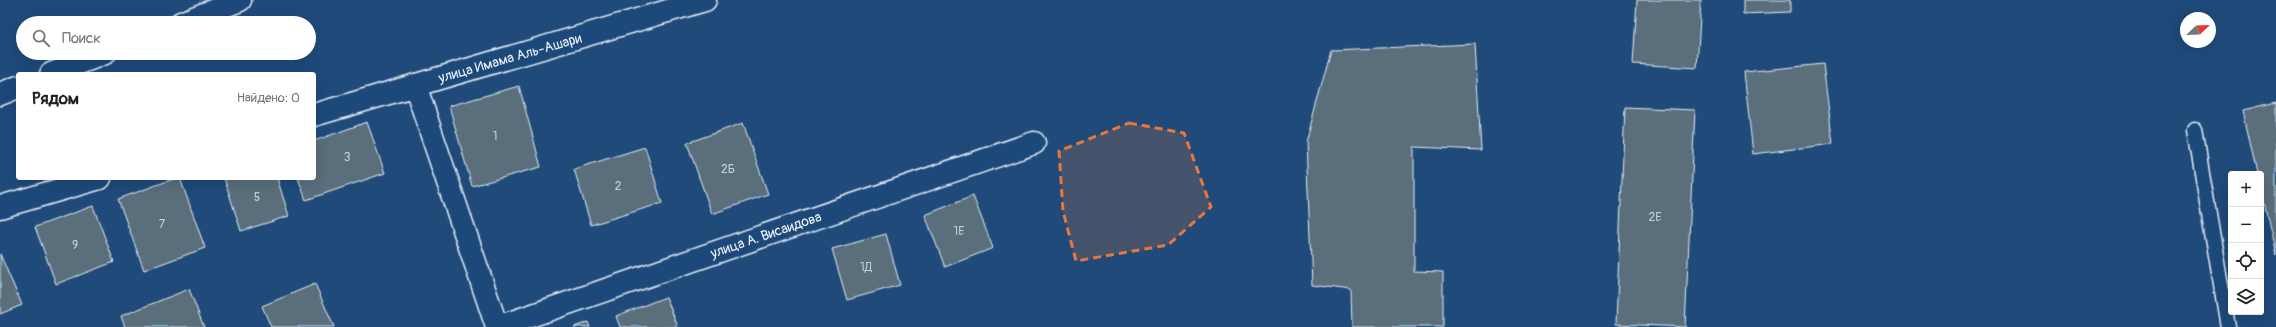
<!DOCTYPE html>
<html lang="ru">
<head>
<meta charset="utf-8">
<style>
	body { margin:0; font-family:Pangolin,sans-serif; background:#f6f6f6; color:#222 }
	.controls { position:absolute; right:12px; bottom:12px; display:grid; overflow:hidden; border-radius:4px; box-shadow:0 4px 16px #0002 }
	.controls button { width:36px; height:36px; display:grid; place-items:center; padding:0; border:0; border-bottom:1px solid #e0e0e0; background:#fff; color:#222; font:20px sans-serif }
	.compass { position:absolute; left:2180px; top:12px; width:36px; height:36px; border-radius:50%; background:#fff; box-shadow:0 4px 16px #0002; rotate:67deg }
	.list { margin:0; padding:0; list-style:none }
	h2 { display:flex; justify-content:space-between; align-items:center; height:52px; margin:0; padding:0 16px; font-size:17px }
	h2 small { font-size:13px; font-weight:400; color:#767676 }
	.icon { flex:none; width:22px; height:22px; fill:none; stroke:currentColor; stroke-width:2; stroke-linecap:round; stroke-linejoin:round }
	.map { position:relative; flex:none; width:2276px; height:327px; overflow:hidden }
	.search { position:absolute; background:#fff; box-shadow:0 4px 16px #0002; left:16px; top:16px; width:300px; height:44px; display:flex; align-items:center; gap:10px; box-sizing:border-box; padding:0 14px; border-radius:22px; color:#767676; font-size:15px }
	.panel { position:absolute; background:#fff; box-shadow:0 4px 16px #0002; left:16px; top:72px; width:300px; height:108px; border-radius:4px }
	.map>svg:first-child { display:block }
	.building { fill:#5a6e7c; stroke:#e8f1f8 }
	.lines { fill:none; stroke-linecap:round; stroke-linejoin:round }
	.service-casing { stroke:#e8f1f8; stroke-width:17 }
	.minor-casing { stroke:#e8f1f8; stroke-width:25 }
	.service { stroke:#1f4a7a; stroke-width:14 }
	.minor { stroke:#1f4a7a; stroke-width:22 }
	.marked { fill:#e8773b; fill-opacity:0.2; stroke:#e8773b; stroke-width:3; stroke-dasharray:8 5; stroke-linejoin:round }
	.labels { text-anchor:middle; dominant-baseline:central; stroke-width:3.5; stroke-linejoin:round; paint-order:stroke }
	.number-label { font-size:12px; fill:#c4d0d9 }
	.street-label { font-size:14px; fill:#e8f1f8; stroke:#1f4a7a }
</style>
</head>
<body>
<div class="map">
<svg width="2276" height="327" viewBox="0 0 2276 327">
	<rect width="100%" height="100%" fill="#1f4a7a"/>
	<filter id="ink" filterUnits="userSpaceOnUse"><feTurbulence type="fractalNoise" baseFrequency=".025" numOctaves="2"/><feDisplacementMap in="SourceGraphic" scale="8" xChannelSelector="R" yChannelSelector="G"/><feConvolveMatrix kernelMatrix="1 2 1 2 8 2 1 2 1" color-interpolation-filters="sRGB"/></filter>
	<g filter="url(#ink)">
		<g class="building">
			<path d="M1637,0H1701L1697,68L1633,64Z"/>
			<path d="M1743,0H1790V12L1743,14Z"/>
			<path d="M1475,44L1481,150L1414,147V271L1443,272V327H1352L1351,290L1312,285L1306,142L1331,50Z"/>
			<path d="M1823,64L1833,144L1753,154L1744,72Z"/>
			<path d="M519,86L541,167L472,186L449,106Z"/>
			<path d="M2276,103V255L2261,189V174H2257L2243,111Z"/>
			<path d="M1625,107L1695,110L1685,327L1616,324Z"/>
			<path d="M367,122L385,173L306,200L298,178H314V141Z"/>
			<path d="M743,123L768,194L712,214L687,143Z"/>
			<path d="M645,147L662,203L591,225L574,169Z"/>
			<path d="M176,178H180L205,248L144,270L118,199Z"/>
			<path d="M224,178H277L289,216L241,231Z"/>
			<path d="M973,196L993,248L945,267L925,215Z"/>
			<path d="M93,206L114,262L56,284L35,227Z"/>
			<path d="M886,234L900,285L847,300L832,249Z"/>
			<path d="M0,254L22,305L0,314Z"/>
			<path d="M315,284L334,327H271L262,306Z"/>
			<path d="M189,289L204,327H125L121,316Z"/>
			<path d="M666,297L678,327H620L616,316Z"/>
			<path d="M588,322L590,327H574Z"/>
		</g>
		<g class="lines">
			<g class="service-casing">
				<path id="service" d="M2195,130L2228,327"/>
			</g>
			<g class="minor-casing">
				<g id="minor">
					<path d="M181,23L240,0"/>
					<path d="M51,74L105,53"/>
					<path d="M415,85L497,327"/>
					<path d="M0,94L18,87"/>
					<path d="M314,115L705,0"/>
					<path d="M0,207L100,178"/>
					<path d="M498,327L1034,143"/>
				</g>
			</g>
			<use href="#service" class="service"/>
			<use href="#minor" class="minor"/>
		</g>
	</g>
	<path class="marked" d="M1129,123L1184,133L1211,207L1168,245L1076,261L1063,211L1059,151Z"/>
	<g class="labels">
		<g class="number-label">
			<text x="495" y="136">1</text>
			<text x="347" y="157">3</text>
			<text x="728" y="169">2Б</text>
			<text x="618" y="186">2</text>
			<text x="257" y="197">5</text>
			<text x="1655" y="217">2Е</text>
			<text x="162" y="224">7</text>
			<text x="959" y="231">1Е</text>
			<text x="75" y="245">9</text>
			<text x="866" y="267">1Д</text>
		</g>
		<g class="street-label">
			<text transform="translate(510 58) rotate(-16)">улица Имама Аль-Ашари</text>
			<text transform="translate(766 235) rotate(-19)">улица А. Висаидова</text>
		</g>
	</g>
</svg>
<div class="controls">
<button>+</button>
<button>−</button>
<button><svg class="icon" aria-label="locate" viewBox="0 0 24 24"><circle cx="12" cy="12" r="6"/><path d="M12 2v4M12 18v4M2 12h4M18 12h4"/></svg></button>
<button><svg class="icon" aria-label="layers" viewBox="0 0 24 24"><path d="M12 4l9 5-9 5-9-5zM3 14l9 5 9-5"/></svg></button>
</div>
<svg class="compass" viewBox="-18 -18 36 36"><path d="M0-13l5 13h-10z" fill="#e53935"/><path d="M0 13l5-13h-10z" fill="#767676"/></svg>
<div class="search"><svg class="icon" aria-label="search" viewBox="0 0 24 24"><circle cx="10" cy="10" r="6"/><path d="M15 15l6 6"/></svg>Поиск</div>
<section class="panel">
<h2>Рядом<small>Найдено: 0</small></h2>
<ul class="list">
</ul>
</section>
</div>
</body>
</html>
